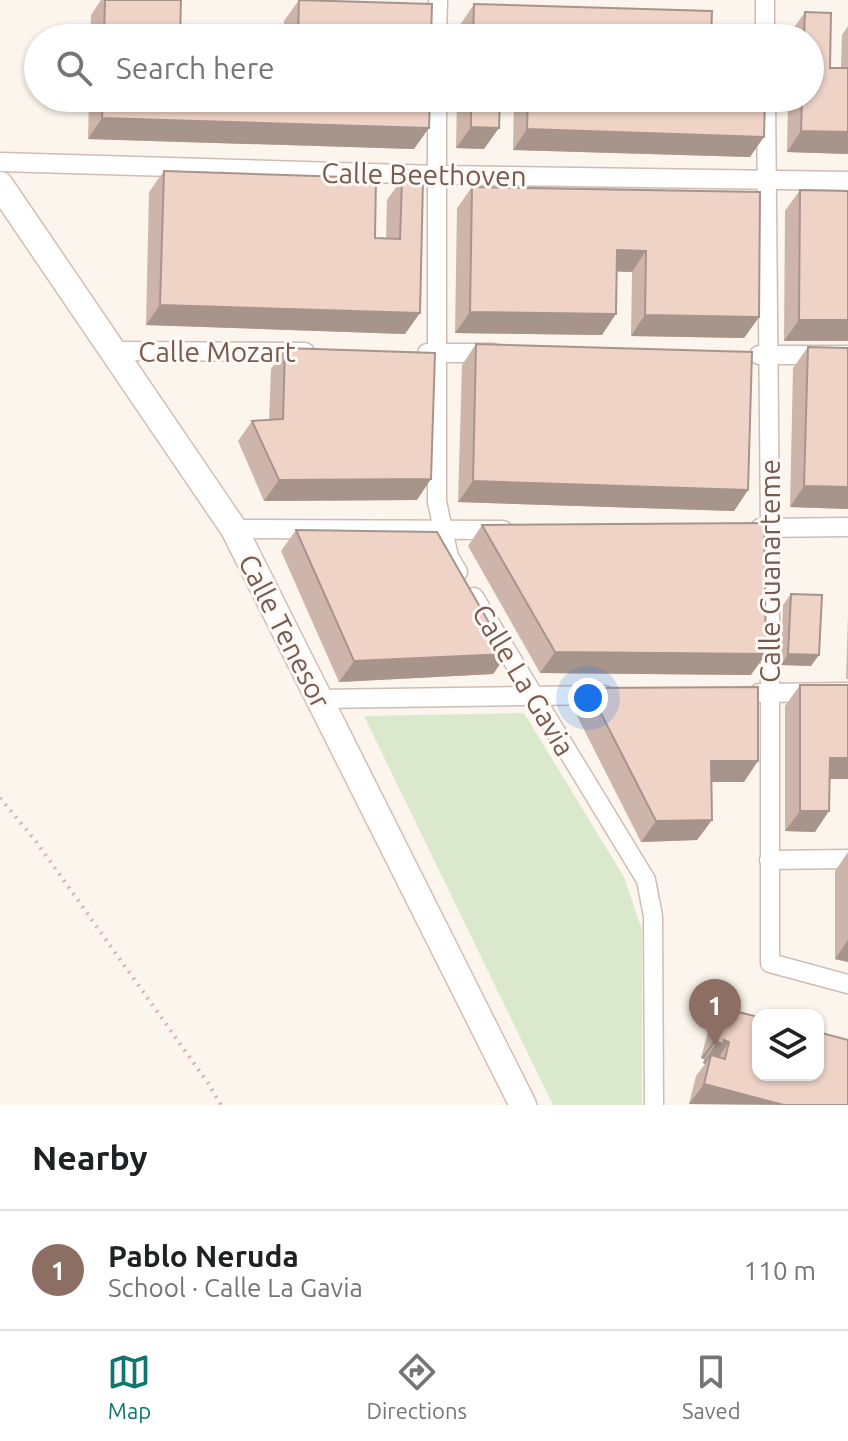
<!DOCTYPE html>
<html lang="en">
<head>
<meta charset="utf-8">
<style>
	body { margin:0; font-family:Ubuntu,sans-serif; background:#f2f2f2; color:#202124 }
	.controls { position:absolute; right:24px; bottom:24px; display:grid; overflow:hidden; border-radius:16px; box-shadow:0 2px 6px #0004 }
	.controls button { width:72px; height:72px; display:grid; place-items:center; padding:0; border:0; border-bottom:2px solid #e0e0e0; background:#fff; color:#202124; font:40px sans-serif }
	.you { position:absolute; left:588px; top:698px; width:28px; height:28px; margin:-20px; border:6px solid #fff; border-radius:50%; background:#1a73e8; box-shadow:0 0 0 12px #1a73e833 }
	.badge { display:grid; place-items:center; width:52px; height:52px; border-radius:50%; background:#0f766e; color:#fff; font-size:26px; font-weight:700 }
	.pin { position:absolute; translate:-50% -66px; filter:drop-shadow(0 2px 4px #0008) }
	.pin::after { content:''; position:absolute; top:42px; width:28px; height:24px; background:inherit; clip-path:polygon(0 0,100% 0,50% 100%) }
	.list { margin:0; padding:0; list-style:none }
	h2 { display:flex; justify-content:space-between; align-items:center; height:104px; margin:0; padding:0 32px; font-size:34px }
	h2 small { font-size:26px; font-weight:400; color:#757577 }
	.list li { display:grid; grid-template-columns:52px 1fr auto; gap:24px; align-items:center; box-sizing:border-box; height:120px; padding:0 32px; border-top:2px solid #e0e0e0 }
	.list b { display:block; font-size:30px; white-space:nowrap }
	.list p { margin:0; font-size:26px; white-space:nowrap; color:#757577 }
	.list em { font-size:26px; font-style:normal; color:#757577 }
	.icon { flex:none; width:44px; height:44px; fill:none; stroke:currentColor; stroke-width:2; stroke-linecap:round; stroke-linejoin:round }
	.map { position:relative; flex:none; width:848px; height:1105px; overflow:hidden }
	.search { position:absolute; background:#fff; box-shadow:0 2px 6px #0004; left:24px; right:24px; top:24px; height:88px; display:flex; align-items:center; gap:20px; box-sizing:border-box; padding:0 28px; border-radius:44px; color:#757577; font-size:30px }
	.sheet { height:224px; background:#fff }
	nav { display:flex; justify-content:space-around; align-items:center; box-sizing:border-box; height:112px; border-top:2px solid #e0e0e0; background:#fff; font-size:22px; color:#757577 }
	nav a { display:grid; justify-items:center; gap:4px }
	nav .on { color:#0f766e }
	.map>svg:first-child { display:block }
	.green { fill:#dae9cc }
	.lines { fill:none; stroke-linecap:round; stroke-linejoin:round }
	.street-casing { stroke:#cebdb3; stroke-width:21 }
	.secondary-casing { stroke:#d3beb3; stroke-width:29 }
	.path { stroke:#d5b6a9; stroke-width:4; stroke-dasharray:2 6; stroke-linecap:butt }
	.street { stroke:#fff; stroke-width:18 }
	.secondary { stroke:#fff; stroke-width:26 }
	.wall { fill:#ceb5ab }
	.shaded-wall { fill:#a7948b }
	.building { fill:#efd3c7; stroke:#a7948b; stroke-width:2 }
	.labels { text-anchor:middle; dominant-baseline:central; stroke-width:6; stroke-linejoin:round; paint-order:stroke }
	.street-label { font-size:28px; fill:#765b51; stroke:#fef9f4 }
</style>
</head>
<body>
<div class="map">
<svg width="848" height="1105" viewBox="0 0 848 1105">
	<rect width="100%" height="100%" fill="#fcf5ed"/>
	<path class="green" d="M524,713L624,877L642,930V1105H553L364,716Z"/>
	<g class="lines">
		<g class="street-casing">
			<g id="street">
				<path d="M765,0V38"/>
				<path d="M437,38L438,0"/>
				<path d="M437,98V502L449,557L458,572"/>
				<path d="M766,98L770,528V963L848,984"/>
				<path d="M0,162L437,175L848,181"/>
				<path d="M114,351L305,352"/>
				<path d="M427,353H493"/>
				<path d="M759,355H848"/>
				<path d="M760,528L848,527"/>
				<path d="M234,529L503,530"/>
				<path d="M474,597L646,880L653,916L654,1105"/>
				<path d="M759,693L848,692"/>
				<path d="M319,699L605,695"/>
				<path d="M769,860L848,859"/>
			</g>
		</g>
		<g class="secondary-casing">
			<path id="secondary" d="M0,185L234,529L523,1105"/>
		</g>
		<path class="path" d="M0,798L35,840L208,1083L221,1105"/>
		<use href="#street" class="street"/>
		<use href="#secondary" class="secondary"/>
	</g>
	<g class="wall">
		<path d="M101,0H181L180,38H90L91,15Z"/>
		<path d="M299,0L431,38H284V21Z"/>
		<path d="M474,4L711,38H459L460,25Z"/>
		<path d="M805,12L830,68H841L842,35L848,26V154L787,152L788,98H810V38H790V33Z"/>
		<path d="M89,98H430L414,149L88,139Z"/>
		<path d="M457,98H500L484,149L456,148Z"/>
		<path d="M514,98H765L750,157L513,150Z"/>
		<path d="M164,171L375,238H386L387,200L402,179L405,334L146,325L149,192Z"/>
		<path d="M472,187L760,192L759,317L744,338L631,336L632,272L617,271L602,335L455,333L457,208Z"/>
		<path d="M800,190L848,191V341H784L785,211Z"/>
		<path d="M476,344L748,490L734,511L458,502L462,365Z"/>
		<path d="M808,347L848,509L790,507L793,368Z"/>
		<path d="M285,348L417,500L264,501L238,441L252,421L269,420L271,369Z"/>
		<path d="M482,525L751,675L540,673L468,546Z"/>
		<path d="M296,530L507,654L493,674L339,682L281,551Z"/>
		<path d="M791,594L811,666L781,665L783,605Z"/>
		<path d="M848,616V679H846Z"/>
		<path d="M800,685L830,779L815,832L785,831V706Z"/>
		<path d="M588,688L744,782H712V820L697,840L641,842L573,708Z"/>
		<path d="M848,852V962L835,959V871Z"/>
		<path d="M723,1008L848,1105L689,1104L696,1076L705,1064L703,1063L704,1059L701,1058L709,1028Z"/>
	</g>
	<g class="shaded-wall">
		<path d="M102,118L429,128L414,149L88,139Z"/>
		<path d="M471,127L499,128L484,149L456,148Z"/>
		<path d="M527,129L764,137L750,157L513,150Z"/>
		<path d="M801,131L848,132V154L787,152Z"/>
		<path d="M617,250L646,251L632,272L602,271Z"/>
		<path d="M160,305L420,313L405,334L146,325Z"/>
		<path d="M470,312L616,314L602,335L455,333Z"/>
		<path d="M645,315L759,317L744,338L631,336Z"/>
		<path d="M799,320H848V341H784Z"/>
		<path d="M431,479L417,500L264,501L279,480Z"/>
		<path d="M473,481L748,490L734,511L458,502Z"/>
		<path d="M804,486L848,487V509L790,507Z"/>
		<path d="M555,652L766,654L751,675L540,673Z"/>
		<path d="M507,654L493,674L339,682L354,661Z"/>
		<path d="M788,654L819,655L811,666L781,665Z"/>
		<path d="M830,758H848V779H815Z"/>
		<path d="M711,761H758L744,782H697Z"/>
		<path d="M800,811H829L815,832L785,831Z"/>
		<path d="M712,820L697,840L641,842L656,821Z"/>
		<path d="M848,940V962L835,959Z"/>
		<path d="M716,1038H718L704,1059L701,1058Z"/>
		<path d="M724,1040L729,1042L715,1063L711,1055L705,1064L703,1063L717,1042Z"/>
		<path d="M704,1084L784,1105L689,1104Z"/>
	</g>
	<g class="building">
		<path d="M105,0H181L180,38H104Z"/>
		<path d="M299,0L432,4L431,38H298Z"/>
		<path d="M474,4L712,11L711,38H473Z"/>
		<path d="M805,12L831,13L830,68H848V132L801,131L802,98H810V38H804Z"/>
		<path d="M103,98H430L429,128L102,118Z"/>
		<path d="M471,98H500L499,128L471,127Z"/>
		<path d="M528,98H765L764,137L527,129Z"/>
		<path d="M164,171L376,178L375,238L400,239L402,179L423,180L420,313L160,305Z"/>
		<path d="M472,187L760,192L759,317L645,315L646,251L617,250L616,314L470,312Z"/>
		<path d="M800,190L848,191V320H799Z"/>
		<path d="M476,344L752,352L748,490L473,481Z"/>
		<path d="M808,347L848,348V487L804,486Z"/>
		<path d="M285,348L435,353L431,479L279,480L252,421L283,419Z"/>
		<path d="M764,523L766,654L555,652L482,525Z"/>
		<path d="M296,530L437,532L507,654L354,661Z"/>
		<path d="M791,594L822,595L819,655L788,654Z"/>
		<path d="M800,685H848V758H830L829,811H800Z"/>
		<path d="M758,687V761H711L712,820L656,821L588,688Z"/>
		<path d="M723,1008L758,1017V1075H818V1032L848,1040V1105H784L704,1084L711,1055L725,1059L729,1042L724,1040L723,1044L717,1042L718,1038H716Z"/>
	</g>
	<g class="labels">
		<g class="street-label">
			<text transform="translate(424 174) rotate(1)">Calle Beethoven</text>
			<text x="217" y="351">Calle Mozart</text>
			<text transform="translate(769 571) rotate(-90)">Calle Guanarteme</text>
			<text transform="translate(285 631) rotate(63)">Calle Tenesor</text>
			<text transform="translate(524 680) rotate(59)">Calle La Gavia</text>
		</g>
	</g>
</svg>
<div class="controls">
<button><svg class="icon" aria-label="layers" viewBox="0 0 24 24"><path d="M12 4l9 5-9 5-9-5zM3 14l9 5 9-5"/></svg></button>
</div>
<div class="you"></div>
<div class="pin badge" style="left:715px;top:1045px;background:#8d6e63">1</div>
<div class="search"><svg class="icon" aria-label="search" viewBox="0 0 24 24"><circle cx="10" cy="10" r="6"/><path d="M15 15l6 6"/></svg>Search here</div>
</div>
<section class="sheet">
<h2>Nearby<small></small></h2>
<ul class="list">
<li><span class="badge" style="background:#8d6e63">1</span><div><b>Pablo Neruda</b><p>School · Calle La Gavia</p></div><em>110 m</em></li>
</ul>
</section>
<nav>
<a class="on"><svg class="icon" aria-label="map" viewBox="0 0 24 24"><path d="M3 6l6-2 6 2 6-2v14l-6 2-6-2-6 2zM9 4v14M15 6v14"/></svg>Map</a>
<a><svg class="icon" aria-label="directions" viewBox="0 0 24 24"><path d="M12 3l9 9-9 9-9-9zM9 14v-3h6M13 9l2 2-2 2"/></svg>Directions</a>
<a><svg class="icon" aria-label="saved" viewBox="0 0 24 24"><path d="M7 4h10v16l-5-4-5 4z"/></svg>Saved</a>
</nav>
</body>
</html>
